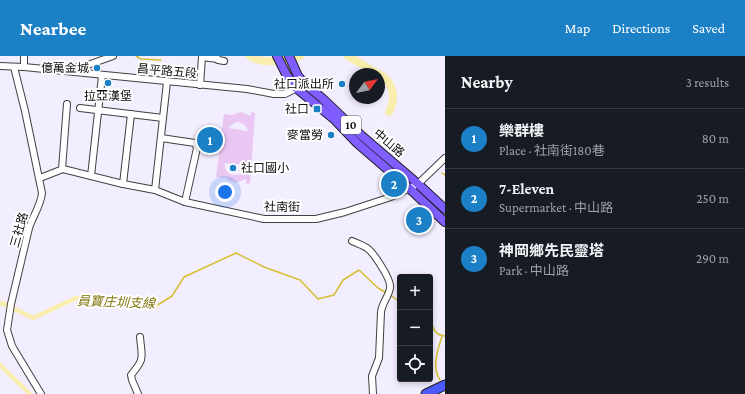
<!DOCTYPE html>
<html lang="en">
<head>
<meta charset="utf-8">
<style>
	body { margin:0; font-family:"Crimson Pro","Noto Sans TC",serif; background:#242831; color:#f1f3f6 }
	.controls { position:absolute; right:12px; bottom:12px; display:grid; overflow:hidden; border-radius:4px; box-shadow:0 2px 6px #0003 }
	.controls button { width:36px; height:36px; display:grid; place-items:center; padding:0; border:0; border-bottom:1px solid #363941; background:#171b24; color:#f1f3f6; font:20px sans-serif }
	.compass { position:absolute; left:349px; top:12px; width:36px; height:36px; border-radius:50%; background:#171b24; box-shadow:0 2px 6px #0003; rotate:58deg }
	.you { position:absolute; left:225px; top:136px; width:14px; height:14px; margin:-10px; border:3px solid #fff; border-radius:50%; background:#1a73e8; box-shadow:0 0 0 6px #1a73e833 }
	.badge { display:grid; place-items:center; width:26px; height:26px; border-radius:50%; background:#1c80c6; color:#fff; font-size:13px; font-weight:700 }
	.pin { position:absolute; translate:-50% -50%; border:2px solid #fff; box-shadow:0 1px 4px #0006 }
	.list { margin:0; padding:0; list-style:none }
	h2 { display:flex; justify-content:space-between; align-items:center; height:52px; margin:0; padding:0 16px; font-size:17px }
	h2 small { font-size:13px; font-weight:400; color:#9ea1a6 }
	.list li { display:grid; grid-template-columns:26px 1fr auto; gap:12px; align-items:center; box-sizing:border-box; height:60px; padding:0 16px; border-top:1px solid #363941 }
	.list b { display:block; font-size:15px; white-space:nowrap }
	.list p { margin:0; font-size:13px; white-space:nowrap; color:#9ea1a6 }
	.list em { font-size:13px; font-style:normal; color:#9ea1a6 }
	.icon { flex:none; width:22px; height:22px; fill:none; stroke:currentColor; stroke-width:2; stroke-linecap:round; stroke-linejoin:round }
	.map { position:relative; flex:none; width:445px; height:338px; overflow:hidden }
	header { display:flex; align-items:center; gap:24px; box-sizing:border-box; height:56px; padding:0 20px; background:#1c80c6; color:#fff }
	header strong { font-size:19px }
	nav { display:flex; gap:22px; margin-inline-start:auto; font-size:14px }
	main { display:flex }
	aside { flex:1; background:#171b24 }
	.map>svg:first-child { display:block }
	.pitch { fill:#eac7f3; fill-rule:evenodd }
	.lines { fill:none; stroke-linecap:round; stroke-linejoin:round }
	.stream { stroke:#d6bf30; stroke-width:1.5 }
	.canal { stroke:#faeeae; stroke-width:4.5 }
	.river { stroke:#faeeae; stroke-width:8 }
	.minor-casing { stroke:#404040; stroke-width:8 }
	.major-casing { stroke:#1e1e1e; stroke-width:10 }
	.highway-casing { stroke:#1e1e1e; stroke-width:11 }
	.minor { stroke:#fff; stroke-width:6 }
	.major { stroke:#805dff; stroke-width:8 }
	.highway { stroke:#4d5bfe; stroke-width:9 }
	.poi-dot { fill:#1c80c6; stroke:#fff; stroke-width:1.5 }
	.labels { text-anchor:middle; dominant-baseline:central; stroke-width:4; stroke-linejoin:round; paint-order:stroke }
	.shield { fill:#fff; stroke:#565656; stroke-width:1 }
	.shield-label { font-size:11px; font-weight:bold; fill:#0d0d0d }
	.poi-label { font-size:12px; fill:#0d0d0d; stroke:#fff; text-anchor:end }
	.street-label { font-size:12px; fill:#0d0d0d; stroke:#fff }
	.water-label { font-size:13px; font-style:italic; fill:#82760f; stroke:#fff }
</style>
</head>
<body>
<header>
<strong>Nearbee</strong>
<nav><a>Map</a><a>Directions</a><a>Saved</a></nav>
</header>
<main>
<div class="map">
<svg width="445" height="338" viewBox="0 0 445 338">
	<rect width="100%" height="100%" fill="#f2edff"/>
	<path class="pitch" d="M241,56L251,60V56L255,57L250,127L246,128V123C237,127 232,128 225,121L224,122L216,121L224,58L232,59ZM236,66C242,66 246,69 248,75L228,72ZM225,107L244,109L241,118C231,121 224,117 225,107Z"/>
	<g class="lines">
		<g class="stream">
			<path d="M136,0L141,3L161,4"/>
			<path d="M442,117L445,119"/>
			<path d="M390,239L400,246"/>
			<path d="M156,250L172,240L184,221L236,197L264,211L300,224L318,243L334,239L343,224L359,214L378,232L387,237"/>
			<path d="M430,250C432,261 429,279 445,280"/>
			<path d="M440,324C431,311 438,294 442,280"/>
		</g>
		<g class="canal">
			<path d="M0,248L2,247L33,262L76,242L156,250"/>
			<path d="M0,309L30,338"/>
		</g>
		<g class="river">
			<path d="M250,0C264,10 284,3 300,0"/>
			<path d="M348,0L378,18"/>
			<path d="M379,18C388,22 394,33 393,43C393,47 391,52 389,56"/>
		</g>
		<g class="minor-casing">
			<g id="minor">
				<path d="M0,10L24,11L247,33L274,38H285L305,28"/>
				<path d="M14,11L25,55L42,137C41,149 33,160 29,172L11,248L7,274L12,290L41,338"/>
				<path d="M24,11V0"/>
				<path d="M63,13L85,10L113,0"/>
				<path d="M167,26L155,134L185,146L264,163H316L345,156L391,141L418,128L445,102"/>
				<path d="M200,29L202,1L218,3V4L224,5"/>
				<path d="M80,52L163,62"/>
				<path d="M161,82L195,87L197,92L185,146"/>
				<path d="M62,113L67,48"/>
				<path d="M91,120L102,20"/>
				<path d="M40,122L63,113L123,128L155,134"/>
				<path d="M123,128L131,58"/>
				<path d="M352,185C357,187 362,189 367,192C373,196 392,224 390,232C389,240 382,247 381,256L379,302L372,320L373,338"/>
				<path d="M138,338L132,324L131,319C145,302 142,303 140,281"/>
			</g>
		</g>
		<g class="major-casing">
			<g id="major">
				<path d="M277,0L286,18L296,32L335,64L357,87L409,132L445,166"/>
				<path d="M289,0L298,20L305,28L322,42L362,80L418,128L445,153"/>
			</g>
		</g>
		<g class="highway-casing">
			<path id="highway" d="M426,338L445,329"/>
		</g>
		<use href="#minor" class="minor"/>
		<use href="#major" class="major"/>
		<use href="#highway" class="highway"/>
	</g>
	<g class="poi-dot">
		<circle cx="97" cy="12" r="4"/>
		<circle cx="108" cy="27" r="4"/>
		<circle cx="342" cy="28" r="4"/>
		<rect x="313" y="49" width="8" height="8" rx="2"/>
		<circle cx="331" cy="79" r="4"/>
		<circle cx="233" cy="112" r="4"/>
	</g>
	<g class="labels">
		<rect class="shield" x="341" y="60" width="20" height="18" rx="3"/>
		<g class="shield-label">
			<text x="351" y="69">10</text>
		</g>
		<g class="poi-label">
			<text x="89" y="12">億萬金城</text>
			<text x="334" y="28">社口派出所</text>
			<text x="108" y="40" text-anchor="middle">拉亞漢堡</text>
			<text x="309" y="53">社口</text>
			<text x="323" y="79">麥當勞</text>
			<text x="241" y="112" text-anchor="start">社口國小</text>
		</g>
		<g class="street-label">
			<text transform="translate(167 15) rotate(5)">昌平路五段</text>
			<text transform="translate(389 87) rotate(40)">中山路</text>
			<text transform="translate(282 151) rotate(1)">社南街</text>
			<text transform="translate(19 174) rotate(-74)">三社路</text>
		</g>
		<g class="water-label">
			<text transform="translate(116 246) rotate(2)">員寶庄圳支線</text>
		</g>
	</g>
</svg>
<div class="controls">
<button>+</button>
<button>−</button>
<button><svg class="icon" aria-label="locate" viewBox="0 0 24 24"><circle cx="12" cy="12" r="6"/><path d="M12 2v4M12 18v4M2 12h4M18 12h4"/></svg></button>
</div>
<svg class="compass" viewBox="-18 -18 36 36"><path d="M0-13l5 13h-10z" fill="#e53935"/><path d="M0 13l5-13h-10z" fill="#9ea1a6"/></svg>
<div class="you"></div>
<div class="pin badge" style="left:210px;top:84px">1</div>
<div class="pin badge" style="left:394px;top:128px">2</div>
<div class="pin badge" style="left:419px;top:164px">3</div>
</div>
<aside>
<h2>Nearby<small>3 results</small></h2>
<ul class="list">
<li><span class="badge">1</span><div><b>樂群樓</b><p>Place · 社南街180巷</p></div><em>80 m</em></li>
<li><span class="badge">2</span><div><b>7-Eleven</b><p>Supermarket · 中山路</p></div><em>250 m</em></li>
<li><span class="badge">3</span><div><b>神岡鄉先民靈塔</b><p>Park · 中山路</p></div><em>290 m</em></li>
</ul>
</aside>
</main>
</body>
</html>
